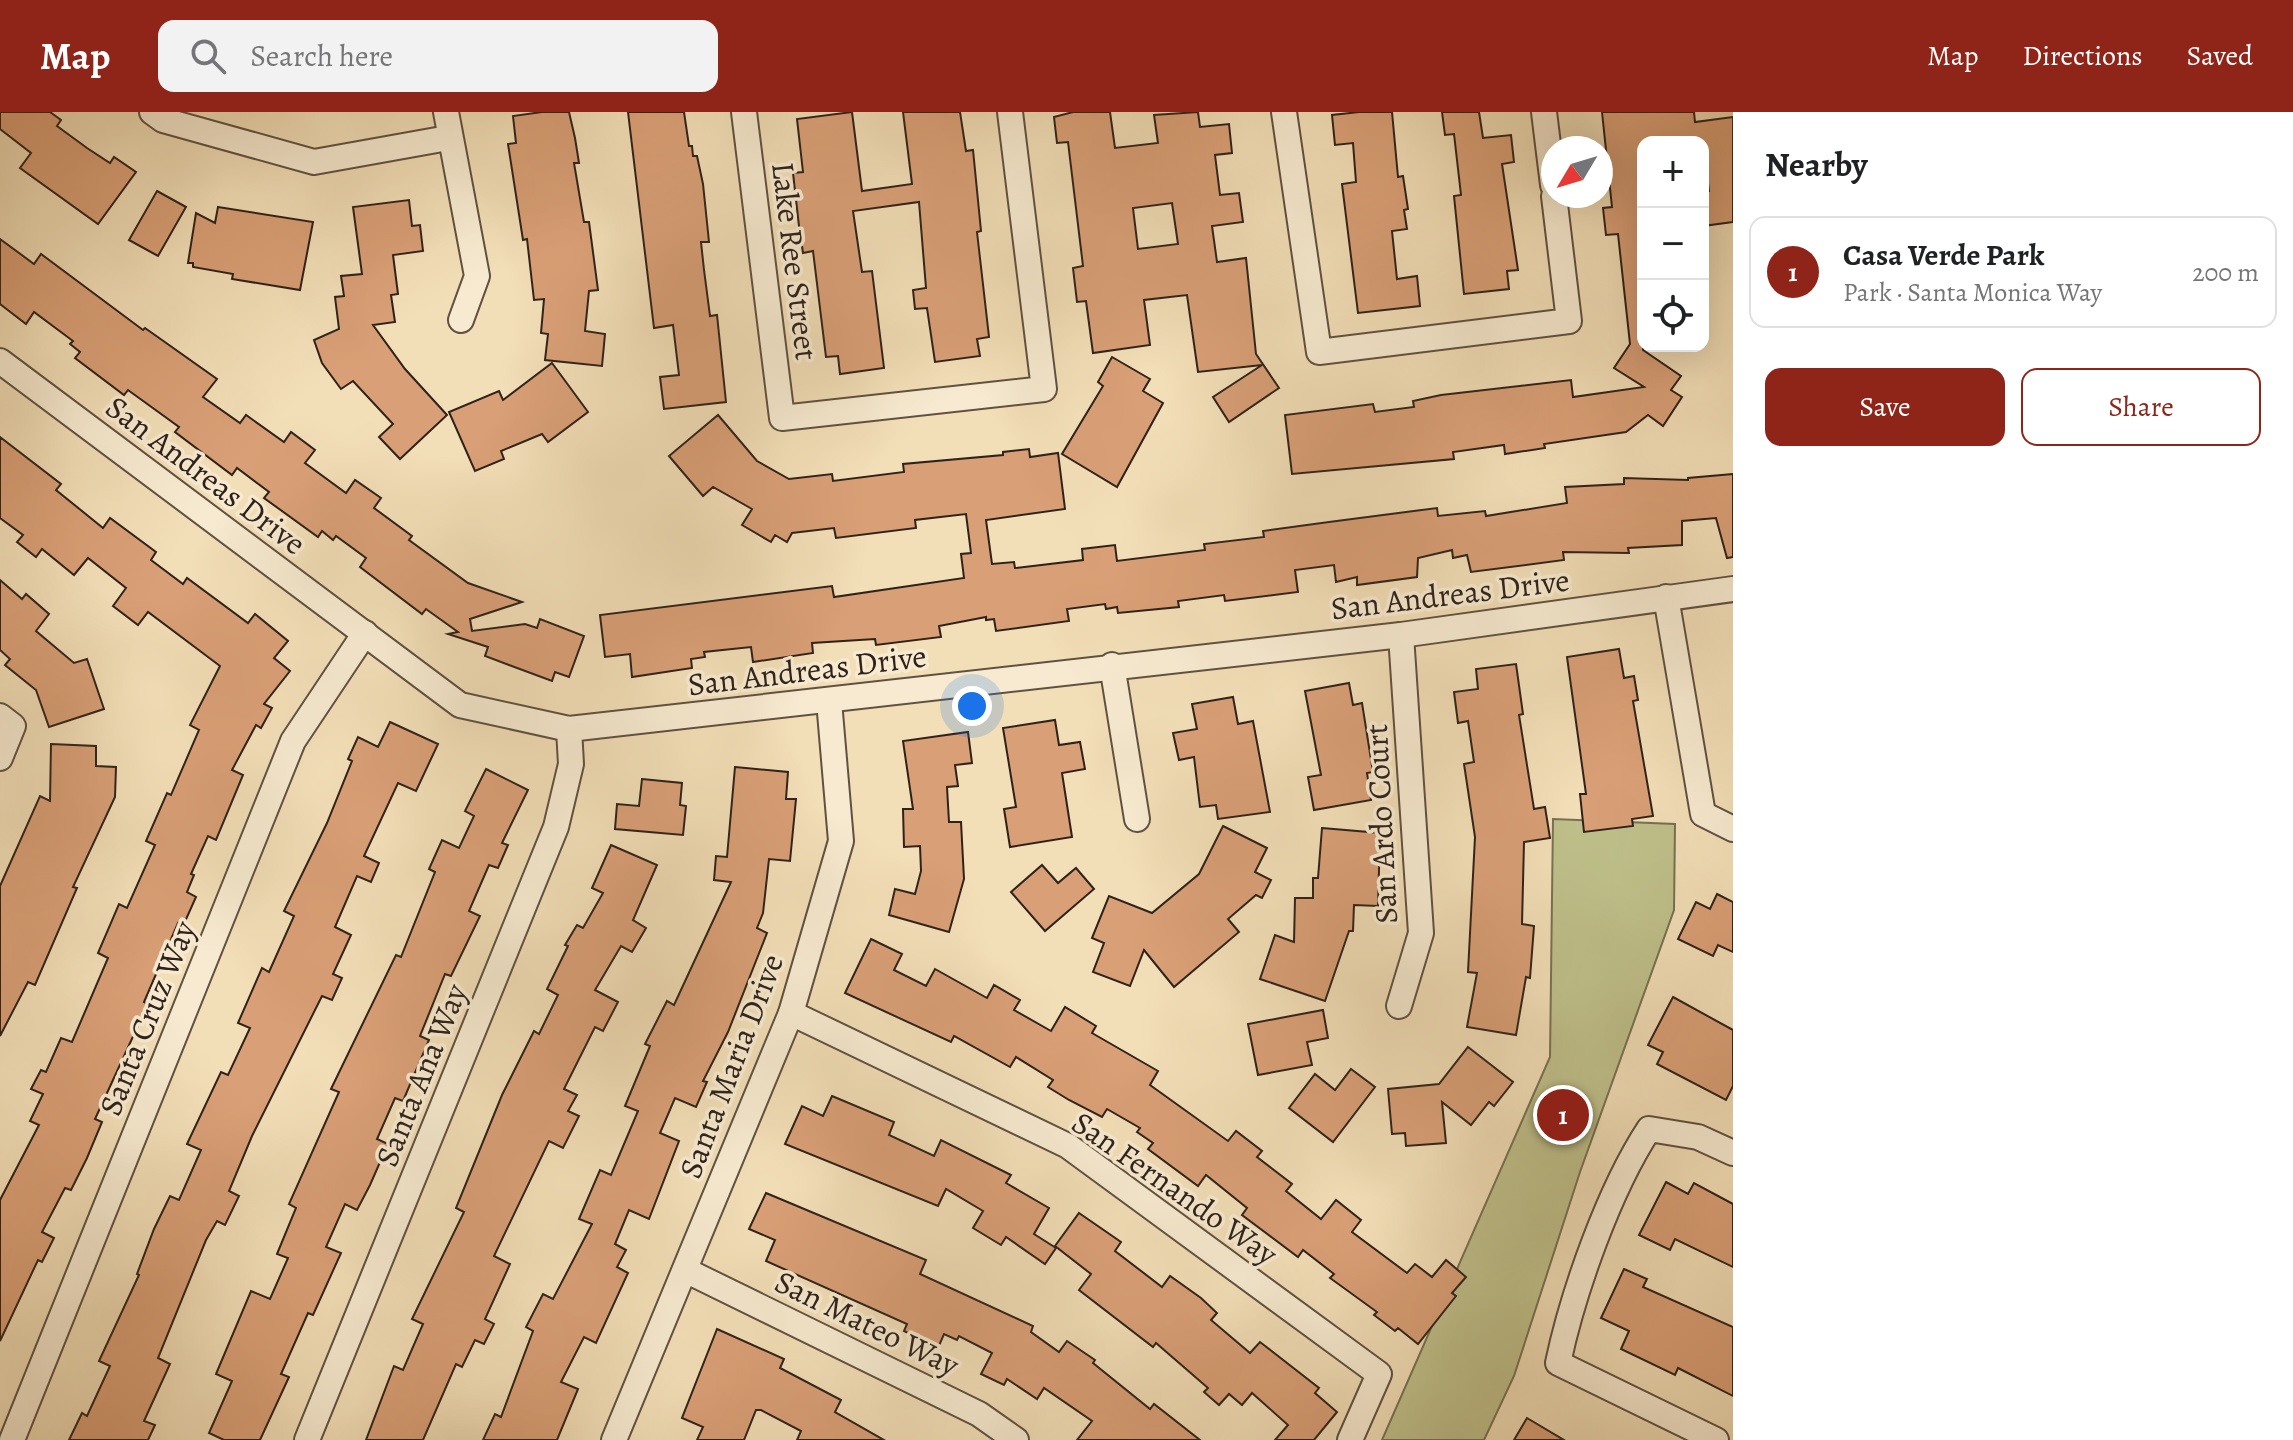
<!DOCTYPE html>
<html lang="en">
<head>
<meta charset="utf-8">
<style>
	body { margin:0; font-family:Alegreya,serif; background:#f2f2f2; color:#202124 }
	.controls { position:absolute; right:24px; top:24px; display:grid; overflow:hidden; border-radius:16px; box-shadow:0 8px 32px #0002 }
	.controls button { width:72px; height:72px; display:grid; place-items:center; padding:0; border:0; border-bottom:2px solid #e0e0e0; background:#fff; color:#202124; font:40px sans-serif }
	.compass { position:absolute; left:1541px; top:24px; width:72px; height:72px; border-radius:50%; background:#fff; box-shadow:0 8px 32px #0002; rotate:232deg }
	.you { position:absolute; left:972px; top:594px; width:28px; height:28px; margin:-20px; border:6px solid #fff; border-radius:50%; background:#1a73e8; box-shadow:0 0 0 12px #1a73e833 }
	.badge { display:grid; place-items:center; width:52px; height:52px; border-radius:50%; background:#8f2418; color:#fff; font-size:26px; font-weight:700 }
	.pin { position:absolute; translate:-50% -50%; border:4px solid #fff; box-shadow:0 2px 8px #0006 }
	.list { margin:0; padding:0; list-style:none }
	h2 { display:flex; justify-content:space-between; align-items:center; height:104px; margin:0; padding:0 32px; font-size:34px }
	h2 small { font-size:26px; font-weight:400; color:#757577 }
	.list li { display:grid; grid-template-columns:52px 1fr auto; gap:24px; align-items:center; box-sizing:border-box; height:112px; margin:0 16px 16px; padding:0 16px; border:2px solid #e0e0e0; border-radius:16px }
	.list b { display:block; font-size:30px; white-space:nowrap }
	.list p { margin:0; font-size:26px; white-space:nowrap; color:#757577 }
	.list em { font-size:26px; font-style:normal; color:#757577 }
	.actions { display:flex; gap:16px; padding:24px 32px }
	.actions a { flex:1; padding:18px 0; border:2px solid #8f2418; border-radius:16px; text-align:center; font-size:28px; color:#8f2418 }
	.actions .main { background:#8f2418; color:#fff }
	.icon { flex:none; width:44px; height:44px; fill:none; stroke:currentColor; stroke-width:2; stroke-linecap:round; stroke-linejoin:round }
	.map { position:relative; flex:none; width:1733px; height:1328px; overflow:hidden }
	header { display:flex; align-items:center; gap:48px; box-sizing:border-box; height:112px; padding:0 40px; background:#8f2418; color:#fff }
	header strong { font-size:38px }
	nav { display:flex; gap:44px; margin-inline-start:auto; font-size:28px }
	.search { width:560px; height:72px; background:#f2f2f2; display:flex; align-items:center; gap:20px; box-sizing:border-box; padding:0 28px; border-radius:16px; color:#757577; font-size:30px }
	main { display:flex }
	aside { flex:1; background:#fff }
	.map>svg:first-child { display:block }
	.green { fill:#bfc08b; stroke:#777153; stroke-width:2 }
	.building { fill:#d99f76; stroke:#2f221b; stroke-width:2; fill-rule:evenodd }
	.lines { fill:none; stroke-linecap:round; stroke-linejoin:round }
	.minor-casing { stroke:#605142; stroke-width:28 }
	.minor { stroke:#f7ead0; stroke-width:24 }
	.labels { text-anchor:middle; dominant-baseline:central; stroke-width:7; stroke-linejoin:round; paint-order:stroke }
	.street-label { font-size:32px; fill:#2f221b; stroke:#f7ead0 }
</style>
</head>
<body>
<header>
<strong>Map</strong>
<div class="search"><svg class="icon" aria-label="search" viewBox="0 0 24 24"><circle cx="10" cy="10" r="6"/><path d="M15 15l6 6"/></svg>Search here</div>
<nav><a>Map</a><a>Directions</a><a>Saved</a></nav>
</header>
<main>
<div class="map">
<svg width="1733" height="1328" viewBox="0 0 1733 1328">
	<rect width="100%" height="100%" fill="#f2deb7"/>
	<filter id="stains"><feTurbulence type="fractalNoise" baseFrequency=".0025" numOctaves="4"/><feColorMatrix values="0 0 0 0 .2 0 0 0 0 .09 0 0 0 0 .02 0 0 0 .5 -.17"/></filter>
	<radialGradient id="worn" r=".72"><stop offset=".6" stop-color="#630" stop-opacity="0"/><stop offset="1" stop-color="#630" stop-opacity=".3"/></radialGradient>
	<path class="green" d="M1553,707L1675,712L1674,798L1580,1060L1514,1264L1484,1328H1382L1550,945Z"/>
	<g class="building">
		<path d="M0,0H50L61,8L57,14L87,36L110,51L114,45L136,60L98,112L20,56L31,41L0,17Z"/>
		<path d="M542,0H569L575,26L579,51H574L584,110H589L598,178L589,179L585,219L605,222L602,254L545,248L548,222L541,221L544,187L534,188L527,127L523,128L508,32L516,31L513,4Z"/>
		<path d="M628,0H684L689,34H692L693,44H697L703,72L709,130H701L704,158L710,204L717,203L726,290L664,297L660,265L679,263L673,213L654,216Z"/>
		<path d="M852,0L862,79L912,72L903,0H960L966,39L973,38L981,119L977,120L989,225L977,227L980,244L935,250L927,196L915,197L913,178L926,176L919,90L853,99L862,160L872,159L884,256L840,262L838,244L826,245L813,139L803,141L799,114L793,61L803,60L797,7Z"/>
		<path d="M1073,0H1110L1115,36L1158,31L1154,3L1198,0L1200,15L1229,12L1232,41L1215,43L1220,83L1239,81L1243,110L1212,114L1217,150L1246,146L1256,242L1279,276L1229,310L1213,285L1262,253L1198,260L1187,183L1144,188L1150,233L1093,241L1086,189L1077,190L1073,156L1083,154L1068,30L1057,31L1054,5ZM1172,91L1178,132L1138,137L1133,96Z"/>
		<path d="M1359,0H1392L1398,65L1403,64L1408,97L1404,98L1407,117L1392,119L1397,167L1417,164L1420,194L1358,201L1342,72L1356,70L1353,31L1335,33L1332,3Z"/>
		<path d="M1442,0H1479L1483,26L1511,23L1514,50L1502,52L1518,158L1507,159L1509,177L1464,182L1454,84L1461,83L1454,22L1445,23Z"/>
		<path d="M1602,0H1694L1695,10L1733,5V110L1703,114V79H1709L1703,30H1643V238L1681,264L1671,278L1682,285L1663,314L1648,303L1626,320L1544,332L1545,336L1505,342L1504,333L1453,340L1454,347L1292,362L1285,303L1373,292L1375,300L1414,295L1413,289L1441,283L1571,268L1573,285L1644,275L1614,256L1630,232L1618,122L1606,123L1603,96L1612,95Z"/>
		<path d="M157,79L186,95L158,144L129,128Z"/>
		<path d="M409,88L412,114L420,113L423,139L393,143L398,182L391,183L395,210L373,213L405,257L447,303L400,347L379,325L393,312L353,269L341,277L322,251L314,228L339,217L335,185L344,184L341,164L362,162L353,95Z"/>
		<path d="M218,95L313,110L300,178L232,167L233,162L193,155V151H188L196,101L215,111Z"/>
		<path d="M0,127L34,152L41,142L143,218L145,216L217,267L203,285L240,311L246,303L284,330L291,320L315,338L305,351L346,381L355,368L381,386L374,396L412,424L409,428L468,471L522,490L470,507L472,519L525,512L537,516L540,507L584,524L569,565L555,560L552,569L485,544L488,535L448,522L458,520L426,497L422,502L360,455L366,446L336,424L333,428L322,419L318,425L264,386L269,380L237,356L232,363L175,320L179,315L128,278L124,283L75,246L80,240L70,232L73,229L34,200L26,212L0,192Z"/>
		<path d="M1112,245L1150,267L1143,279L1163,291L1117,375L1062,342L1103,274L1098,270Z"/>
		<path d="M552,251L588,300L548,330L542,322L501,339L504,347L475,359L449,300L499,279L503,288Z"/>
		<path d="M718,303L757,349L789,367L832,362L833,369L904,360L903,352L1003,343V340L1029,337L1030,345L1058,341L1065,397L986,408L992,452L1014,450L1015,456L1083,448L1082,437L1115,433L1117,449L1205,438L1204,432L1264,425L1263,419L1329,410L1437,396L1438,404L1485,399L1486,404L1567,391L1565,375L1624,372V366L1688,368V366L1733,362V445L1727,446L1716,406L1682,409V433L1628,436L1629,441L1563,440L1564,448L1471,460L1467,443L1453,446L1452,438L1418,446L1417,465L1357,473V465L1336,470L1334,453L1295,458L1298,480L1225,489L1224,483L1178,489L1179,495L1118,501L1117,495L1106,497L1105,492L1067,497L1069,509L996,519L994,507L986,508V505L939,514L941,525L876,533L875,527L812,531L813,541L753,550L751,535L704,540L705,545L691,547L692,556L632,565L630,542L605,545L600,503L832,474L834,485L964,466L961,442L971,441L966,402L915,408L916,416L836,426L834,416L792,421L787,430L775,423L771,430L742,413L752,397L713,375L703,384L669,344Z"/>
		<path d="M0,325L61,372L56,378L103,416L110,406L156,440L151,448L183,472L187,466L248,511L255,502L288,529L274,546L290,559L264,592L272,596L261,616L256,613L232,658L243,663L216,728L208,724L191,762L194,763L187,780L196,785L183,814L178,811L144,890L148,892L95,1007L102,1010L87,1046L71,1078L65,1076L42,1120L54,1126L42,1150L38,1148L0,1229V1088L39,1013L30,1009L43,982L31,977L41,958L46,960L61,926L72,930L108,846L98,841L119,792L127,796L155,733L146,729L167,681L171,683L199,618L190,613L220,554L148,500L138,513L113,494L126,476L88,446L74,463L42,437L36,445L17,430L23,423L0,406Z"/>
		<path d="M0,468L22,487L26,482L49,502L36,519L74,551L87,547L104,597L49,615L36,578L5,553L10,547L0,538Z"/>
		<path d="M1619,537L1624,566L1634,564L1638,588L1633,589L1653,704L1632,707L1633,714L1584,720L1580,682H1586L1567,545Z"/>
		<path d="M1516,552L1523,602L1519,603L1534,697L1545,695L1550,726L1524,730L1522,812L1534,814L1530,866L1526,865L1516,923L1467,915L1477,861L1468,860L1475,725L1464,652L1474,650L1468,609L1458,611L1454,580L1478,577L1476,557Z"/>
		<path d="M1349,571L1353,593L1362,591L1373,660L1367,661L1371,688L1314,698L1308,665L1321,663L1305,579Z"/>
		<path d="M1233,585L1238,612L1253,609L1270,700L1218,707L1216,693L1200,695L1194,645L1179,648L1173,621L1197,617L1192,592Z"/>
		<path d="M1055,608L1059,633L1080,630L1085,657L1062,661L1072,725L1010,735L1004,697L1016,695L1003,616Z"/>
		<path d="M390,610L438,632L416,679L398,671L364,744L379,751L371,770L357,764L335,815L351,823L333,862L342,866L332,888L322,884L252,1024L229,1079L239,1084L225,1113L217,1109L206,1128L158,1246L170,1252L144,1309L155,1313L148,1328H69L82,1301L87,1304L110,1254L99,1249L139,1163L137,1162L154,1117L170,1084L179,1088L201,1038L187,1032L221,960L228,963L250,916L238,911L262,856L269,860L294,804L284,799L327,711L352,649L348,647L358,625L378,635Z"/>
		<path d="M968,620L972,651L955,653L958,674L947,675L949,710H961L964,767L949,820L889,803L895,777L915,782L921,759L920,734L904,735L903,697H913L903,629Z"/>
		<path d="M51,632L96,634V654L116,655L115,685L73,775L77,776L35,873L28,870L0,924V774L40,684L50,689Z"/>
		<path d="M735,655L788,660L786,687H796L790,749L769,747L763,801L757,816L767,821L728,920L703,969L707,970L696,995L675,986L660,1021L679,1029L649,1107L629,1098L615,1132L626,1138L617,1155L628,1161L596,1231L584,1225L561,1270L578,1277L557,1328H483L495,1302L501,1305L533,1219L526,1215L543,1182L553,1187L592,1112L579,1107L600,1058L611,1063L638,999L625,994L650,934L645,932L667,889L674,893L731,770L714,768L716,744L727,745Z"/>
		<path d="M486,657L528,678L502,731L508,733L498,756L489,753L469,799L480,804L451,864L445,862L420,924L429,928L403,989L395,986L377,1027L388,1032L370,1073L357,1098L345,1092L326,1135L341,1141L313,1203L308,1201L281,1262L289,1265L260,1328H224L209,1321L232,1269L216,1262L251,1179L270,1187L288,1146L277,1142L296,1096L289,1092L339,980L331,977L396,843L401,845L435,760L429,757L442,728L459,736L474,704L465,699Z"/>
		<path d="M642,667L682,671L680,693L686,694L683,723L615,717L617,692L639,694Z"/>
		<path d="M1223,714L1267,736L1255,760L1271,768L1262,786L1256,783L1228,807L1239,820L1174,875L1144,838L1130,874L1093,860L1104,831L1092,826L1109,784L1152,801L1199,762Z"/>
		<path d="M1322,716L1380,721L1378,794L1354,793L1353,819H1349L1325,889L1260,867L1275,823L1294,830L1295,786H1313V766H1318Z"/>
		<path d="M611,733L657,753L633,808L646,816L632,840L621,834L595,878L618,890L603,919L595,915L564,977L577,983L568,999L579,1004L563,1036L549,1029L494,1144L510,1152L485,1207L494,1212L484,1232L475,1228L462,1255L456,1252L423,1328H366L394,1254L403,1258L423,1212L412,1207L464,1100L456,1096L502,983L534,919L539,922L558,883L547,877L568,834L565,833L577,813L583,816L603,781L592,776Z"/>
		<path d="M1042,753L1058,771L1076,756L1094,777L1045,819L1011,780Z"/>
		<path d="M1717,782L1733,790V840L1718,833L1713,844L1678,827L1696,790L1710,797Z"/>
		<path d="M871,827L902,842L894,858L926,874L935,857L987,886L994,873L1020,888L1014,898L1051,919L1065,895L1096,914L1092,921L1158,959L1150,973L1228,1029L1236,1019L1262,1039L1257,1045L1292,1072L1286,1079L1321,1107L1336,1088L1361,1108L1352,1120L1407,1161L1415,1152L1432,1165L1446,1148L1466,1165L1452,1181L1456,1184L1418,1232L1398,1216L1395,1219L1374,1203L1377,1200L1330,1166L1334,1162L1303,1138L1298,1145L1242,1103L1247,1096L1206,1063L1198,1074L1148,1037L1153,1031L1137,1020L1140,1016L1107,997L1102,1005L1069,988L1048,975L1053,968L1016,945L1010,955L954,924L951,930L845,881Z"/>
		<path d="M1673,885L1733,918V974L1726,988L1657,952L1663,940L1648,933Z"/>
		<path d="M1323,898L1328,926L1307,930L1312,953L1258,963L1248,912Z"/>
		<path d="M1468,935L1513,970L1494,994L1489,990L1471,1013L1442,990L1446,1031L1406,1034L1405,1021L1392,1022L1388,977L1439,972Z"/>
		<path d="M1351,957L1375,975L1333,1030L1289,996L1315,962L1335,978Z"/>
		<path d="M832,984L894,1010L889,1023L934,1044L941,1028L1011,1063L1006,1071L1049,1096L1034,1122L1056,1136L1045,1152L1006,1125L1001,1133L973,1116L983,1099L946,1077L938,1094L785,1032L802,994L823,1004Z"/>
		<path d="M1666,1070L1688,1082L1694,1071L1733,1092V1155L1675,1127L1670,1138L1639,1123Z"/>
		<path d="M766,1081L926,1148L920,1162L1033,1214L1031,1220L1059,1240L1067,1229L1095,1248L1093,1251L1150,1297L1154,1292L1200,1328H1077L1092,1309L1044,1276L1037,1287L1007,1267L1004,1273L981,1262L992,1241L959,1224L957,1228L944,1222L938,1236L904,1219L907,1212L766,1149L775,1128L749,1117Z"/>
		<path d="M1079,1101L1121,1130L1115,1139L1162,1175L1170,1164L1201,1186L1217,1201L1211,1208L1250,1241L1260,1230L1319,1276L1315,1281L1337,1300L1314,1328H1275L1288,1313L1252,1281L1242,1293L1229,1282L1219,1293L1204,1280L1208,1276L1156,1231L1153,1235L1079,1178L1091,1162L1055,1134Z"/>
		<path d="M1624,1157L1647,1167L1643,1175L1733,1215V1284L1678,1256L1675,1263L1621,1237L1629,1219L1601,1206Z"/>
		<path d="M717,1217L784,1247L780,1256L841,1288L835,1300L884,1328H797L801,1319L761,1298H756L744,1328H697L703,1315L682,1306Z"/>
		<path d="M1527,1306L1564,1328H1514Z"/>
	</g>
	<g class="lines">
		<g class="minor-casing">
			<g id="minor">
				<path d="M152,0L163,8L314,50L448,26"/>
				<path d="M446,0L477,164L461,208"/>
				<path d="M744,0L782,306L1044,277L1010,0"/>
				<path d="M1284,0L1319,240L1569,209L1554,84"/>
				<path d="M1544,0L1553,73"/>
				<path d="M0,249L460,593L569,617L1401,523L1733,477"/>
				<path d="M1666,485L1703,702L1733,717"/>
				<path d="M1112,553L1137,707"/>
				<path d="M0,604L13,614L0,646"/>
				<path d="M1399,894L1421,821L1401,523"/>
				<path d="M791,901L1068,1034L1379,1262L1350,1328"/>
				<path d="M685,1158L979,1302L1016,1328"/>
				<path d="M12,1328L293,629L365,521"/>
				<path d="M307,1328L556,715L571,652L569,617"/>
				<path d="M614,1328L791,901L841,729L829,589"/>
				<path d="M1716,1328L1558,1251C1573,1180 1609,1078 1649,1017L1698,1025L1733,1041"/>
			</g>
		</g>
		<use href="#minor" class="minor"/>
	</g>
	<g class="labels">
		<g class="street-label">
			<text transform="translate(795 149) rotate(83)">Lake Ree Street</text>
			<text transform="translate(206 363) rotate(37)">San Andreas Drive</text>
			<text transform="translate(1450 482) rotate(-7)">San Andreas Drive</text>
			<text transform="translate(807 558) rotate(-7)">San Andreas Drive</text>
			<text transform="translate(1381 712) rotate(-93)">San Ardo Court</text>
			<text transform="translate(147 906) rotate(-68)">Santa Cruz Way</text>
			<text transform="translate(731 954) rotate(-69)">Santa Maria Drive</text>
			<text transform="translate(421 963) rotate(-68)">Santa Ana Way</text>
			<text transform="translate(1175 1076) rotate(35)">San Fernando Way</text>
			<text transform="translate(867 1211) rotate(26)">San Mateo Way</text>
		</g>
	</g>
	<rect width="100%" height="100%" filter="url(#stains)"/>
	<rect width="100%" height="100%" fill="url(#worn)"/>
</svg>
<div class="controls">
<button>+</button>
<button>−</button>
<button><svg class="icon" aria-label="locate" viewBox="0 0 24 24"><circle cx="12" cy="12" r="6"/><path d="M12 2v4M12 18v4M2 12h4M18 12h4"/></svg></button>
</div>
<svg class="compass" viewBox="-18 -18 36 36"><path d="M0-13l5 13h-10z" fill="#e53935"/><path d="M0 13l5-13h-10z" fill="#757577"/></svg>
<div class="you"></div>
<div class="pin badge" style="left:1563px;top:1003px">1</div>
</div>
<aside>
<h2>Nearby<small></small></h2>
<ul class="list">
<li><span class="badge">1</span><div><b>Casa Verde Park</b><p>Park · Santa Monica Way</p></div><em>200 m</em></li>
</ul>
<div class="actions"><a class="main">Save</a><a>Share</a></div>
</aside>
</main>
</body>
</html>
